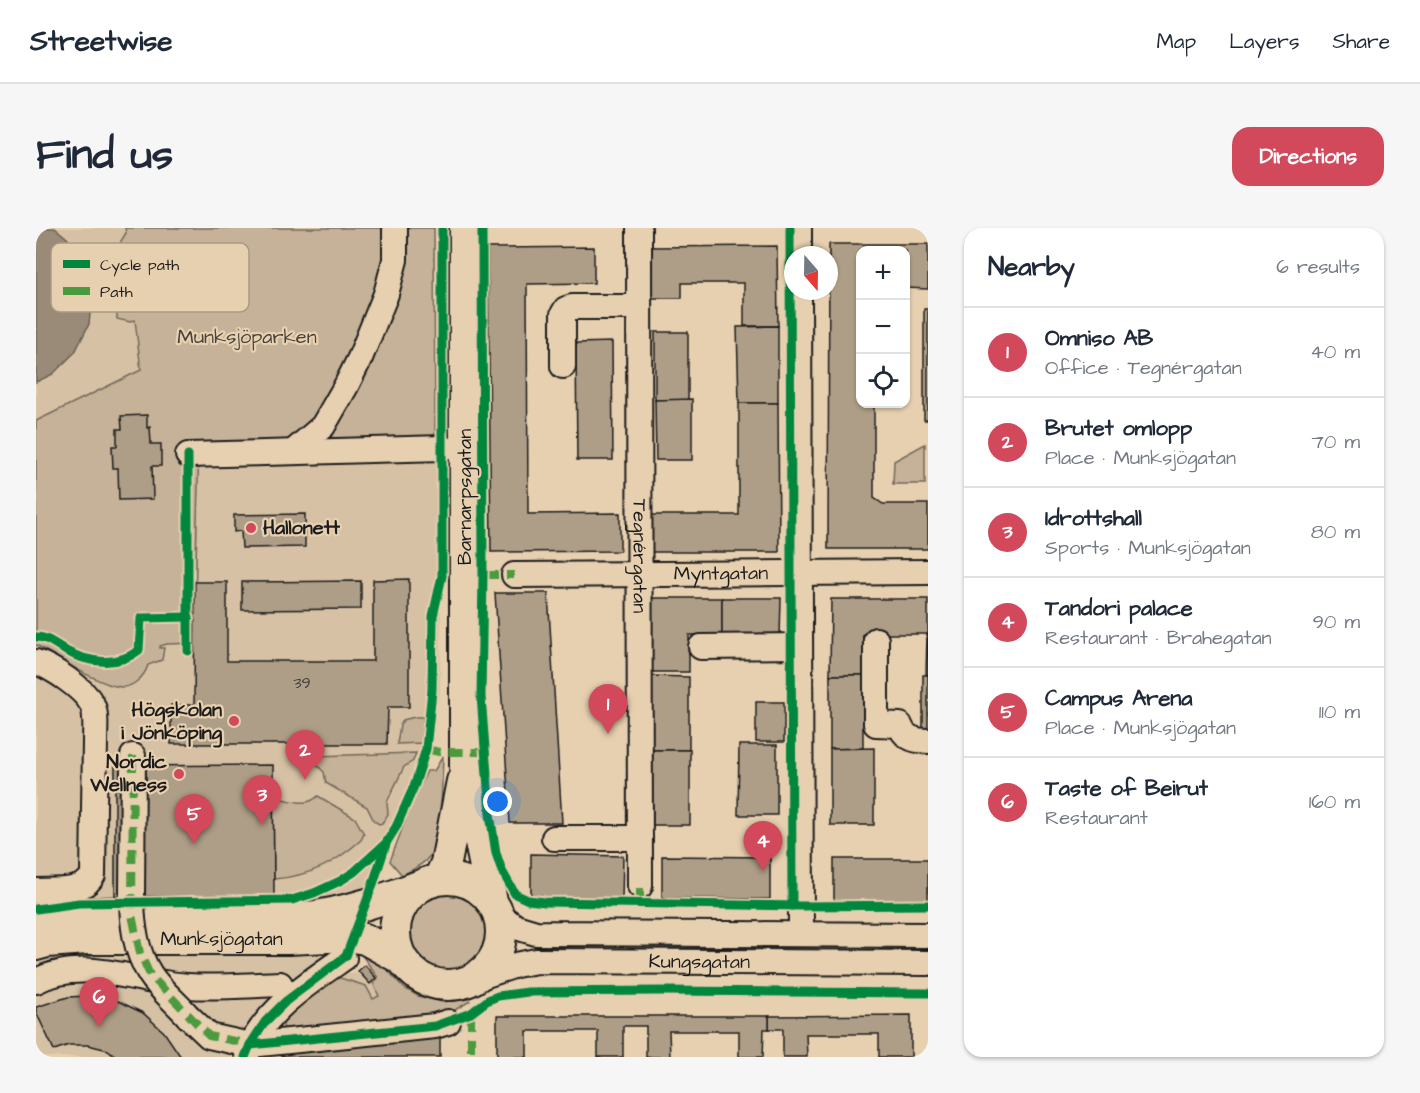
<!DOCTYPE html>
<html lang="en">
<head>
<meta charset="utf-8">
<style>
	body { margin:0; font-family:"Architects Daughter",sans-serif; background:#f6f6f7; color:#1f2937 }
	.controls { position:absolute; right:18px; top:18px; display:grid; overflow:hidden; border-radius:12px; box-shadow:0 2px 4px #0004 }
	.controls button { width:54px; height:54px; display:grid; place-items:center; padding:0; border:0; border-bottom:2px solid #e0e1e3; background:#fff; color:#1f2937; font:30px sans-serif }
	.compass { position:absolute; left:748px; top:18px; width:54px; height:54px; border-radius:50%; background:#fff; box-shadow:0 2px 4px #0004; rotate:160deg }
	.you { position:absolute; left:462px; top:574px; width:21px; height:21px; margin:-15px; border:4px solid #fff; border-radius:50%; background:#1a73e8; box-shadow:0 0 0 9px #1a73e833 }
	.badge { display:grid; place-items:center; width:39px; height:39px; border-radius:50%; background:#d1495b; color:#fff; font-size:20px; font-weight:700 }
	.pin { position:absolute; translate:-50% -50px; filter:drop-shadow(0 2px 3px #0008) }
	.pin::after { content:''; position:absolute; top:32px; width:21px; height:18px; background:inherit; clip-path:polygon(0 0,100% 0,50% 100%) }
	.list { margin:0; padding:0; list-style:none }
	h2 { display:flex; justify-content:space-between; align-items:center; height:78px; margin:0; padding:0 24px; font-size:26px }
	h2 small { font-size:20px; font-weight:400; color:#747a83 }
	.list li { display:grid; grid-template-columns:39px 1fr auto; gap:18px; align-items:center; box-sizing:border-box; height:90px; padding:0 24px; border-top:2px solid #e0e1e3 }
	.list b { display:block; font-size:22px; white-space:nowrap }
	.list p { margin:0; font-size:20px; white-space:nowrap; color:#747a83 }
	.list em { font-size:20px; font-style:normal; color:#747a83 }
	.icon { flex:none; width:33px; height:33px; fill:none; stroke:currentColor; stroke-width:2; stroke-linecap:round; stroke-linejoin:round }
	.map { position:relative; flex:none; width:892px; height:829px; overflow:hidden; border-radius:18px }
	header { display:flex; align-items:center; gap:36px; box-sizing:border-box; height:84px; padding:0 30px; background:#fff; border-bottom:2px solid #e0e1e3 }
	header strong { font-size:28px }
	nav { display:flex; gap:33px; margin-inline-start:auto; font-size:21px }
	.intro { display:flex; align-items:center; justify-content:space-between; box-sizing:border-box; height:144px; padding:0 36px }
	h1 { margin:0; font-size:42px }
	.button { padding:15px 27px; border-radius:18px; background:#d1495b; color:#fff; font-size:21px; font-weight:700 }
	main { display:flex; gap:36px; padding:0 36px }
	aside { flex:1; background:#fff; border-radius:18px; box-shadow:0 2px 4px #0004 }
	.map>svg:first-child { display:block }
	.built { fill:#d6c1a4 }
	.green { fill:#c6b298; stroke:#71675a; stroke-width:1.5 }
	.water { fill:#998b78; stroke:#675f53; stroke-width:1.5 }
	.building { fill:#ae9e87; stroke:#1c1c1c; stroke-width:1.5 }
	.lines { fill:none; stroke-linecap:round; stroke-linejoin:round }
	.minor-casing { stroke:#1c1c1c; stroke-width:28 }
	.major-casing { stroke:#1c1c1c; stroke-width:34 }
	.minor { stroke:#e7d0b0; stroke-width:24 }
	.major { stroke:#e7d0b0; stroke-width:30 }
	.minor-bridge-casing { stroke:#1c1c1c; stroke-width:28; stroke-linecap:butt }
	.minor-bridge { stroke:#e7d0b0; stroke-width:24 }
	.quiet { stroke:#4c9a3e; stroke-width:8; stroke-dasharray:15 8; stroke-linecap:butt }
	.cycleway-casing { stroke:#e7d0b0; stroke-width:13 }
	.cycleway { stroke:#00873e; stroke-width:9 }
	.poi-dot { fill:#d1495b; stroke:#e7d0b0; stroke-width:2 }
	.labels { text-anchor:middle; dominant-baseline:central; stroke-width:4.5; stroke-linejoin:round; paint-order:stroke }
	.number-label { font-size:16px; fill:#403c37 }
	.park-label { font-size:20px; fill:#46423b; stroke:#e7d0b0 }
	.street-label { font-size:20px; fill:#1c1c1c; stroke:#e7d0b0 }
	.poi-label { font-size:20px; font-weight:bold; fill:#1c1c1c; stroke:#e7d0b0; text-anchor:end }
	.key { fill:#e7d0b0; stroke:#aa9a84; stroke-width:1.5 }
	.key-label { font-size:16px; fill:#1c1c1c }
</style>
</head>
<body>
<header>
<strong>Streetwise</strong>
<nav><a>Map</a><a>Layers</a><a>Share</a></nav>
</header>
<div class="intro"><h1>Find us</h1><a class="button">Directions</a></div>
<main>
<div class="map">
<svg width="892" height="829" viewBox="0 0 892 829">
	<rect width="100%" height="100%" fill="#e7d0b0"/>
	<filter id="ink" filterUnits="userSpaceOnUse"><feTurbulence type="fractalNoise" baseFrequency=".0167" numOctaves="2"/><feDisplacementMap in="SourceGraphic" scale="12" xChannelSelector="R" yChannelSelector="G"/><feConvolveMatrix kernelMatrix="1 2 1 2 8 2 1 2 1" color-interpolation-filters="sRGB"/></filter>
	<g filter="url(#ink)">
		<g class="built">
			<path d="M0,0H89L105,143L0,193Z"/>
			<path d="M0,208L407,220L404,464L379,556L360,599L350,615L307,744L331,747L362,769L404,806V829H0Z"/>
		</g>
		<g class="green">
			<path d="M89,0H398L399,214L163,217L158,415L131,416L124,418V420H128L126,432L112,437C109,448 97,460 85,459C64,458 20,428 0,417V193L105,142L99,92L94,94L81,91V37L85,13L90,5Z"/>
			<path d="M889,216V256H857L858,233Z"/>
			<path d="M379,489H387L386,515L361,516L364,497L367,492Z"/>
			<path d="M380,525L377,533L368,539L351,574L352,586L346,595L343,596L338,593L331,579L290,555L288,544L278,534V528Z"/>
			<path d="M407,528L404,608C396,631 387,637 366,647L354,633L374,580L391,543H398Z"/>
			<path d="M282,568L319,590L328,606L325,612C298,636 274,648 238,651L237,570C253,570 269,581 282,568Z"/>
			<circle cx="411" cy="704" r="43"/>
			<path d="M323,723L343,733L368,760L382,768L406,774L432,771L434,773L409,788L248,809L247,793L250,787L301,749L330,758L337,771L343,768L337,755L342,750Z"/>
		</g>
		<path class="water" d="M0,0H19L31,10L48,35L56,65L53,96L39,124L17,146L0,154Z"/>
		<g class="building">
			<path d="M793,16H892V61L870,60V22H824V176H838V270L847,276H892V321H792Z"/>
			<path d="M741,18L742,98H708V55H646V70H613V19Z"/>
			<path d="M558,19V55L491,56L492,286L584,285V323L455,324L452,20Z"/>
			<rect x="888" y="81" width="4" height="111"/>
			<path d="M742,98V175H703L701,99Z"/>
			<rect x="619" y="104" width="33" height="68"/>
			<path d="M576,114L577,232H541L540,115Z"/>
			<path d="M656,171V232H620L619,172Z"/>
			<path d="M703,175H742L743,324H616V287H703Z"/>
			<path d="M111,187V200L114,199L115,216H125V238H116L117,271L83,272L82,240H77L76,218H81V201H86L85,188Z"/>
			<path d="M269,286V319L206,320L205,303L198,304V287Z"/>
			<path d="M373,351V479H352L351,516H135V477H158L159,354H191V433H337V352Z"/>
			<path d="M325,353V381L206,382V354Z"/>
			<path d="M459,365H512L526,595H474Z"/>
			<path d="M613,370H686V407H653V444H613Z"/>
			<path d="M686,370H745L744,407H686Z"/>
			<path d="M795,371H892V447H890L891,406H827V447H794Z"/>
			<path d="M794,447H827V520L794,521Z"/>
			<path d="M887,447H892V506L887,507Z"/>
			<path d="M615,448L653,449V522H615Z"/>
			<rect x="720" y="474" width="28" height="40"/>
			<path d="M703,517H741V587H702Z"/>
			<path d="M838,520V597H794V521Z"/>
			<path d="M615,522H654V597H614Z"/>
			<path d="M237,537L238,668H79V538Z"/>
			<path d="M495,626L587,628L586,671L495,670Z"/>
			<path d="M626,628L734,629V671L626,670Z"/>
			<path d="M798,631H892V673L798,672Z"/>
			<path d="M329,737L340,750L334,756L322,743Z"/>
			<path d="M51,768L67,769L82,773L107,785L128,804L145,829H81L72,822L52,817H33L18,822L0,784V779L32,769Z"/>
			<path d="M875,787V829H843V806H770L771,829H747V801H733V788Z"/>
			<path d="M461,788H733V801H728L727,829H703V803H633L634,829H610V798H587V829H562V803H491V829H461Z"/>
			<path d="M404,806V829H246V824Z"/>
		</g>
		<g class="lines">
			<g class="minor-casing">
				<g id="minor">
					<path id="s1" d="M603,0L604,658"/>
					<path d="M763,0V27"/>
					<path d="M763,63L765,706"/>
					<path d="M527,138V86L530,81L536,79H603"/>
					<path d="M257,224L287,198L310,158L324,130L350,66L359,32V0"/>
					<path d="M152,227L407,220"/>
					<path id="s2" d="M478,347L892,344"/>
					<path d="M840,412V496L864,497C868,510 879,513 892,513"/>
					<path d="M665,419L764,418"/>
					<path d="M0,434C17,440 47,460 56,476C61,486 59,501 59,513L57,647C47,666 19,662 0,663"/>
					<path d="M518,610H604"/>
					<path d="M96,668L97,528"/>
					<path d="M463,687L480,699L500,705L892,707"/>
					<path id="s3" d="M438,751L480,737L500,733L892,735"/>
					<path d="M0,753C49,728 101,755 152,758C182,760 214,757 244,756"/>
					<path d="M152,788L173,808L214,817L399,798L412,794"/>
					<path d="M211,826C228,783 272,755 308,730"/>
				</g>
			</g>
			<g class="major-casing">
				<g id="major">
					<path d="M429,0V539L456,674"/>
					<circle cx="412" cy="704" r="53"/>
					<path d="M403,651L410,635L426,553"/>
					<path d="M0,693C57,679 138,686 197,688C219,689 243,692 266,690C310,685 352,670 393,654"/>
					<path id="s4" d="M0,717L11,714L51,711H252L312,708L329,711L365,731"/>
				</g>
			</g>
			<use href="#minor" class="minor"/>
			<use href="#major" class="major"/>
			<g class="minor-bridge-casing">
				<path id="minor-bridge" d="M96,668C96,695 99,723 114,746C124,762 140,774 152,788"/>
			</g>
			<use href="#minor-bridge" class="minor-bridge"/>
			<g class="quiet">
				<path d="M447,347H478"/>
				<path d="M390,521L403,524H450"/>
				<path d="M97,528L96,687L104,725L114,747L173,808L219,817"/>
				<path d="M604,675V658"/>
				<path d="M435,785V829"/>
			</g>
			<g class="cycleway-casing">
				<g id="cycleway">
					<path d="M446,0L447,347L445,468L454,586L460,625L466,643L479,666L492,672L509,674L765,678L892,677"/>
					<path d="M754,0L756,678"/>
					<path d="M0,409C11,409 21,417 30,423C53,435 82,439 103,422L105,390L153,389"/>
					<path d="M152,423V227"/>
					<path d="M0,681L43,675L256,672L278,665L304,653L318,644L350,615L360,599L379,556L390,521L396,462L397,388L406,348V0"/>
					<path d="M214,817L399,798L435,785L452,772L462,768L492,764L624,763L892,765"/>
					<path d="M209,829L214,817L229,794L250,773L310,728L337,656L350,616"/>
				</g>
			</g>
			<use href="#cycleway" class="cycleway"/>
		</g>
	</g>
	<g class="poi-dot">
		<circle cx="215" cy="300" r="6"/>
		<circle cx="198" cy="493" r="6"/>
		<circle cx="143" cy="546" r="6"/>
	</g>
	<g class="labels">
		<g class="number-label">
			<text x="266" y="455">39</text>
		</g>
		<g class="park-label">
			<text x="211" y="109">Munksjöparken</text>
		</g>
		<g class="street-label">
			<text transform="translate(429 269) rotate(-90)">Barnarpsgatan</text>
			<text stroke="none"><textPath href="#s1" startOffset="328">Tegnérgatan</textPath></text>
			<text stroke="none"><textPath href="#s2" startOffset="207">Myntgatan</textPath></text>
			<text stroke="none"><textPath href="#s4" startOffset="186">Munksjögatan</textPath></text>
			<text stroke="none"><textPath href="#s3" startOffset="228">Kungsgatan</textPath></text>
		</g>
		<g class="poi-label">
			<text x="227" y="300" text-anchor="start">Hallonett</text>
			<text x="186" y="482">Högskolan<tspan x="186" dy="23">i Jönköping</tspan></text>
			<text x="131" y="534">Nordic<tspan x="131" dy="23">Wellness</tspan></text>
		</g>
	</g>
	<rect x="15" y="15" width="198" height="69" rx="9" class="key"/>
	<rect x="27" y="32" width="27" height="8" fill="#00873e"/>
	<rect x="27" y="59" width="27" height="8" fill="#4c9a3e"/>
	<g class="key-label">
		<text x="64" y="42">Cycle path</text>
		<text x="64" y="69">Path</text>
	</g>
</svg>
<div class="controls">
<button>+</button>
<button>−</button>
<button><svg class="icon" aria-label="locate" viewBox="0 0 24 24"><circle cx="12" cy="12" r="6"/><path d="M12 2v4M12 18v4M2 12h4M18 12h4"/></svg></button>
</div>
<svg class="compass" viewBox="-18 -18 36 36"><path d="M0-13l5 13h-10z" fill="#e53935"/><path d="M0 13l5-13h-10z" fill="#747a83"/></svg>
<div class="you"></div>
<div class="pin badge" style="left:572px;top:506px">1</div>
<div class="pin badge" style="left:269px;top:552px">2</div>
<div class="pin badge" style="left:226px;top:597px">3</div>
<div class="pin badge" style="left:727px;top:643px">4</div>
<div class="pin badge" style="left:158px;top:616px">5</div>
<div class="pin badge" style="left:63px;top:799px">6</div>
</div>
<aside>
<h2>Nearby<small>6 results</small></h2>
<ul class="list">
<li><span class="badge">1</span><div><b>Omniso AB</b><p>Office · Tegnérgatan</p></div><em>40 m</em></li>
<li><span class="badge">2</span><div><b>Brutet omlopp</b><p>Place · Munksjögatan</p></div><em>70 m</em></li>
<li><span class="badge">3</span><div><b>Idrottshall</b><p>Sports · Munksjögatan</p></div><em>80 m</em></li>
<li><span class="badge">4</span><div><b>Tandori palace</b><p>Restaurant · Brahegatan</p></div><em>90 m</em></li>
<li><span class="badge">5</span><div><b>Campus Arena</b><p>Place · Munksjögatan</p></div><em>110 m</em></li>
<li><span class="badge">6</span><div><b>Taste of Beirut</b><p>Restaurant</p></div><em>160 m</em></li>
</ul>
</aside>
</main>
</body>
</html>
